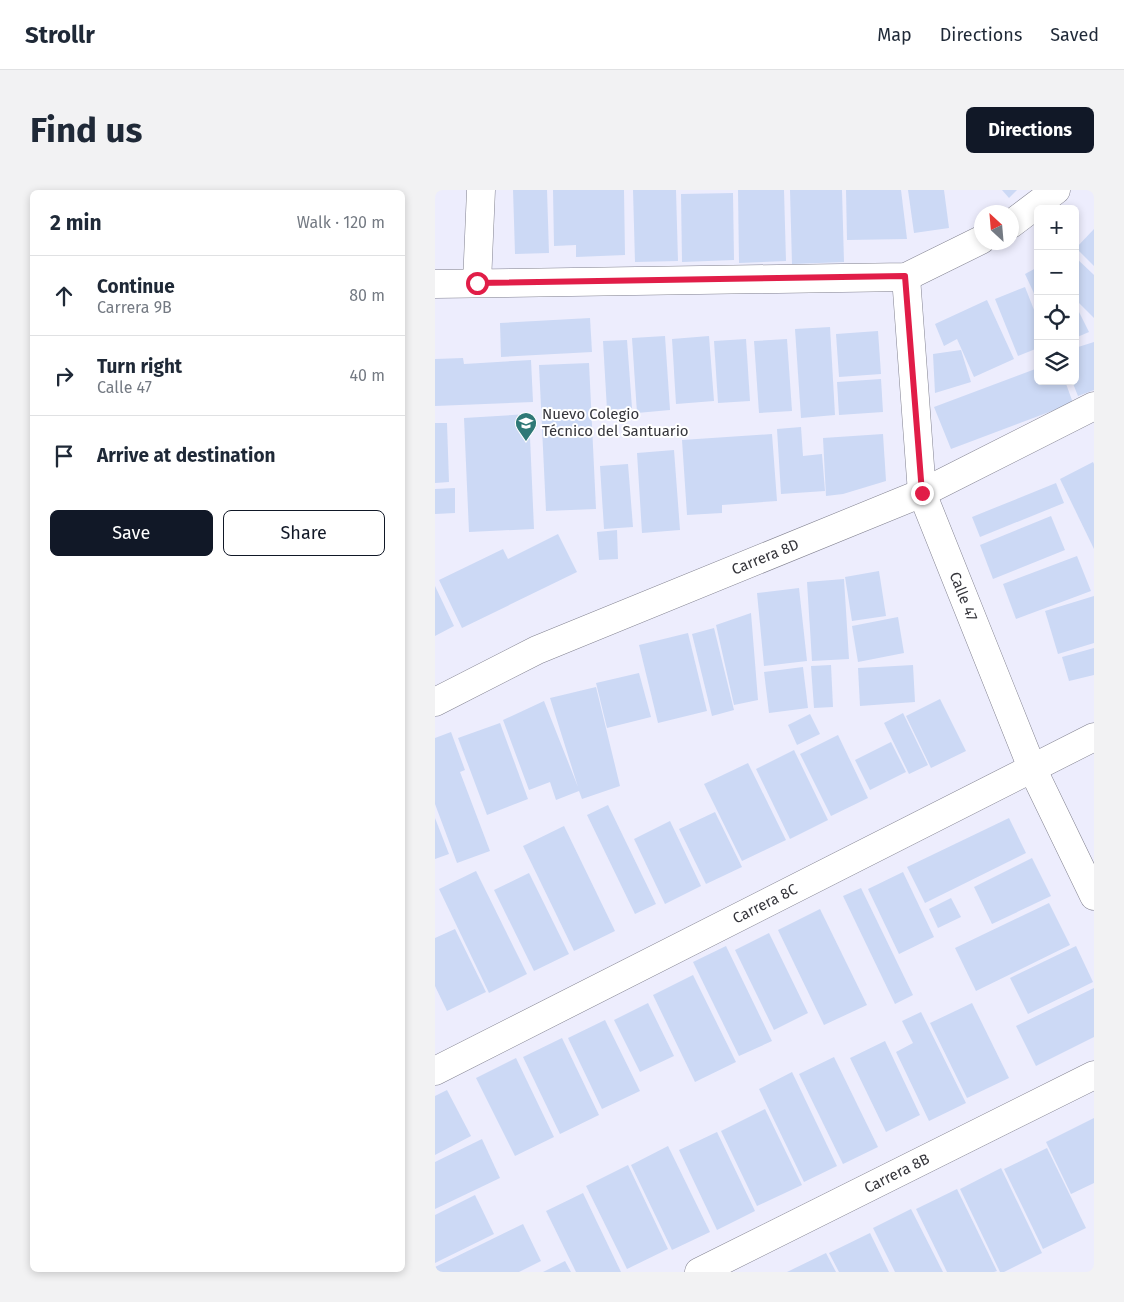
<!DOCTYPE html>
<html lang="en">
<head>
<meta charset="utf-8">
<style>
	body { margin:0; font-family:"Fira Sans",sans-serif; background:#f2f2f3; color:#1f2937 }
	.controls { position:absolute; right:15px; top:15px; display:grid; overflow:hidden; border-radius:8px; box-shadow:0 2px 8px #0003 }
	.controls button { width:45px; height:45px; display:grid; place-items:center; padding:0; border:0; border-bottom:1px solid #e0e1e3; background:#fff; color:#1f2937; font:25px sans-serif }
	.compass { position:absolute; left:539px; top:15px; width:45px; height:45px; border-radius:50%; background:#fff; box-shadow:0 2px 8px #0003; rotate:334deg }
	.stop { position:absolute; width:15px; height:15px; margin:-11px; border:4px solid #e11d48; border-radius:50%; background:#fff }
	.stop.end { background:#e11d48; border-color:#fff; box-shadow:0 1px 5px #0008 }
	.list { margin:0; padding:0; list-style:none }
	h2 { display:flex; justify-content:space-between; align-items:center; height:65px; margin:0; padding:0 20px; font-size:21px }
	h2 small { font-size:16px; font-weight:400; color:#747a83 }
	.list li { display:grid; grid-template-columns:32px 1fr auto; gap:15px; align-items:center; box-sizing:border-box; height:80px; padding:0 20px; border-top:1px solid #e0e1e3 }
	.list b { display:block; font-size:19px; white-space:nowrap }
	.list p { margin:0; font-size:16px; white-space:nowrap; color:#747a83 }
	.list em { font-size:16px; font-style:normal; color:#747a83 }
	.actions { display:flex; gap:10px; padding:15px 20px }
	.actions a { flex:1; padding:11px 0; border:1px solid #111827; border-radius:8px; text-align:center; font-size:18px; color:#111827 }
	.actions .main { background:#111827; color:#fff }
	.icon { flex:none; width:28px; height:28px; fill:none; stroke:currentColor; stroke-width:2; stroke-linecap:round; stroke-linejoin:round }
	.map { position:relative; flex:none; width:659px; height:1082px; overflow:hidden; border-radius:8px }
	header { display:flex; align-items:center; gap:30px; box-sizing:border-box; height:70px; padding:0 25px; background:#fff; border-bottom:1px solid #e0e1e3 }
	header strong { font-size:24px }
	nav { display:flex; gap:28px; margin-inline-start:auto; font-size:18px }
	.intro { display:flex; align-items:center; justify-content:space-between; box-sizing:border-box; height:120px; padding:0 30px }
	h1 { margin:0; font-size:35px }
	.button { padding:12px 22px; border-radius:8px; background:#111827; color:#fff; font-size:18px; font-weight:700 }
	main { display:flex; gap:30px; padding:0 30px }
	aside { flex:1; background:#fff; border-radius:8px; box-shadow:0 2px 8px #0003 }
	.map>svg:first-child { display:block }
	.building { fill:#ccd9f5 }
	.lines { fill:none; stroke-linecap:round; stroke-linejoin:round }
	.street-casing { stroke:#81818f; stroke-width:29 }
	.street { stroke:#fff; stroke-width:28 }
	.route { stroke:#e11d48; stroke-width:6 }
	.labels { text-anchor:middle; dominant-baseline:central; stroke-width:4; stroke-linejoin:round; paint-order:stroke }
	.poi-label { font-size:15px; fill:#35353b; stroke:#fff; text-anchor:start }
	.street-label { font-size:15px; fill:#35353b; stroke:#fff }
</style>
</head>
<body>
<header>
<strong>Strollr</strong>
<nav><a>Map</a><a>Directions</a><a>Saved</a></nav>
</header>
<div class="intro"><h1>Find us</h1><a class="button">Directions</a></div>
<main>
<aside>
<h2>2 min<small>Walk · 120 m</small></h2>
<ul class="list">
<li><svg class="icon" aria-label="ahead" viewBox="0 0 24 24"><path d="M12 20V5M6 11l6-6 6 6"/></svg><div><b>Continue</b><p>Carrera 9B</p></div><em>80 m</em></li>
<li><svg class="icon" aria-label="right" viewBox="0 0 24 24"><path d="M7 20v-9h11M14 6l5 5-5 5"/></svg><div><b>Turn right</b><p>Calle 47</p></div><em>40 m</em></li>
<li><svg class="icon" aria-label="arrive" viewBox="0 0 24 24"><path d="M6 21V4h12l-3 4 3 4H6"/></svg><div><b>Arrive at destination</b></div></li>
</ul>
<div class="actions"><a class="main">Save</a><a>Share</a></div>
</aside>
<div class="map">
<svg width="659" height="1082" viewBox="0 0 659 1082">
	<rect width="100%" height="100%" fill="#ededfd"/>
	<g class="building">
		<path d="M78,0H112L114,63L80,64Z"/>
		<path d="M118,0H189L190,65L141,67V55L119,56Z"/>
		<path d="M198,0H241L243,71L200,72Z"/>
		<path d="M303,0H349L351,71L304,73Z"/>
		<path d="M355,0H407L409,72L357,74Z"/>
		<path d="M411,0H466L472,49L412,50Z"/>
		<path d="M473,0H509L514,38L479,43Z"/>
		<path d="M567,0H582L574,8Z"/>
		<path d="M298,3L299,70L247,72L246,4Z"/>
		<path d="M659,39V76L641,58Z"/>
		<path d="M640,67L659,85V128L640,109Z"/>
		<path d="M603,77V112L590,84Z"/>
		<path d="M590,97L603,130V158L583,166L560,109Z"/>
		<path d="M552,110L579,169L539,187L522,149L509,156L500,134Z"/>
		<path d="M640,114L654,142L640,148Z"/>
		<path d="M155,128L157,162L66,167L65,133Z"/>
		<path d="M395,137L400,225L366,228L360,139Z"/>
		<path d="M443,141L446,184L404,187L401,144Z"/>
		<path d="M230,146L235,220L202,223L197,148Z"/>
		<path d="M274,146L279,211L241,214L237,149Z"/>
		<path d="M311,149L315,211L283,213L279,151Z"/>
		<path d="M352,149L357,221L324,223L319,151Z"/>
		<path d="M192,150L197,218L172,220L168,151Z"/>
		<path d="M659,152V200L643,206L637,191H640V158Z"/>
		<path d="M526,160L536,192L500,203L498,164Z"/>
		<path d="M28,168L29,174L96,170L98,212L0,216V169Z"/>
		<path d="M154,173L161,319L111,321L104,175Z"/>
		<path d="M603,178V191H630L638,213L516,259L499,217Z"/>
		<path d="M446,189L448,222L404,225L402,192Z"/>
		<path d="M94,224L99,339L34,342L29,228Z"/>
		<path d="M0,233H12L14,292L0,293Z"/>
		<path d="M366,237L368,266L387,264L390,301L346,304L342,239Z"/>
		<path d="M337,244L342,311L287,315V323L252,325L247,250Z"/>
		<path d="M448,244L451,291L408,304L391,306L388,248Z"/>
		<path d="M239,260L245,340L207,343L202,263Z"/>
		<path d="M658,272L659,274V359L625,289Z"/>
		<path d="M193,274L198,337L169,339L165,276Z"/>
		<path d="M621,293L629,313L545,347L537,327Z"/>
		<path d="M20,298V323L0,324V299Z"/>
		<path d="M616,326L630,360L558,389L545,355Z"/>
		<path d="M182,340L183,369L164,370L162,342Z"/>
		<path d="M123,344L142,382L27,438L4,390L68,359L73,369Z"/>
		<path d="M642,366L656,401L581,429L568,394Z"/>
		<path d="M444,381L451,426L417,431L410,387Z"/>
		<path d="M409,389L414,469L377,471L372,392Z"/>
		<path d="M0,396L19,436L0,446Z"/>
		<path d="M364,398L372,471L329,476L322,403Z"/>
		<path d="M659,406V453L623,464L610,421Z"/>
		<path d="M316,423L323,510L299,515L281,435Z"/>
		<path d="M463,427L469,463L423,472L417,436Z"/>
		<path d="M279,438L299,520L277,526L257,444Z"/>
		<path d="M253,443L272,521L223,533L204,455Z"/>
		<path d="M659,458V485L634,491L627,467Z"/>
		<path d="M396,475L398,517L379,518L376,476Z"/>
		<path d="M478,475L480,512L425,516L423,478Z"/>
		<path d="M368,477L373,518L334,523L329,482Z"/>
		<path d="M204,483L216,527L172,538L161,493Z"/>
		<path d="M161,497L185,596L147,609L144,601L121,610L115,592L94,600L68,530L109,511L143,597L115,508Z"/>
		<path d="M505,509L531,561L496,578L471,526Z"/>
		<path d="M468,523L493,575L474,584L449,533Z"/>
		<path d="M375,524L385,544L362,555L353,535Z"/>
		<path d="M65,533L93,609L52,625L23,548Z"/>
		<path d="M16,542L30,580L25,582L55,661L22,673L0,614V548Z"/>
		<path d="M403,545L433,608L396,626L365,564Z"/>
		<path d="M456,552L471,582L435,600L420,570Z"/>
		<path d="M359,560L393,630L355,649L321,579Z"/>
		<path d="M313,573L351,650L307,671L269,594Z"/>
		<path d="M173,615L221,714L200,724L152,625Z"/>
		<path d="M280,622L307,677L271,694L244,639Z"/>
		<path d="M0,628L14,664L0,669Z"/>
		<path d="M574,628L591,663L490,713L472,677Z"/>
		<path d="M235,631L266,696L230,714L199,649Z"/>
		<path d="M129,636L180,741L139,761L88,656Z"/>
		<path d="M597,668L616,706L557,734L539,697Z"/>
		<path d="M41,681L92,784L54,803L4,699Z"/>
		<path d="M468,682L499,747L464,764L433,699Z"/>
		<path d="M94,683L134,764L99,781L59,700Z"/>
		<path d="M426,698L478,805L460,814L408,706Z"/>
		<path d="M516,708L526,727L503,738L494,719Z"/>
		<path d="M614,713L635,755L541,801L520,758Z"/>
		<path d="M385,719L432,815L389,835L343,740Z"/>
		<path d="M20,739L51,802L12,821L0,796V748Z"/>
		<path d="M334,743L373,823L339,840L300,760Z"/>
		<path d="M291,756L337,851L304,866L258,772Z"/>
		<path d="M641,756L658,792L593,824L575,788Z"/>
		<path d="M258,785L301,872L260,892L218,805Z"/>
		<path d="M659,798V847L601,876L581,836Z"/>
		<path d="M213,813L239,866L205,882L179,830Z"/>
		<path d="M537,813L574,888L532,908L495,833Z"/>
		<path d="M486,822L531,913L494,931L461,862L478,853L467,831Z"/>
		<path d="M170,830L205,901L167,919L133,848Z"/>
		<path d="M127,848L164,925L125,944L88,867Z"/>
		<path d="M450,851L485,925L451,942L415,868Z"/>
		<path d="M399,867L443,957L408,974L364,884Z"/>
		<path d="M81,868L119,947L80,966L41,888Z"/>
		<path d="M357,882L402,976L369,992L324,899Z"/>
		<path d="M12,900L36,946L0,965V906Z"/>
		<path d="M330,919L367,995L322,1016L286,941Z"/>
		<path d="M659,928V993L636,1004L611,952Z"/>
		<path d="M282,942L320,1021L282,1040L244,960Z"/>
		<path d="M47,949L65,988L0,1019V972Z"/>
		<path d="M233,956L275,1042L237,1060L196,975Z"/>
		<path d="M612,958L651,1038L608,1059L569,979Z"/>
		<path d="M193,975L233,1059L192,1079L151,996Z"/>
		<path d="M566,978L607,1063L569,1082H565L525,999Z"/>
		<path d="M522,999L562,1081L559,1082H512L481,1019Z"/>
		<path d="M148,1003L186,1082H141L111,1021Z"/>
		<path d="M40,1005L59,1044L0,1073V1025Z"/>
		<path d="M476,1019L508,1082H460L438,1038Z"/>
		<path d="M88,1034L106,1071L84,1082H3L0,1077Z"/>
		<path d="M435,1043L454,1082H404L394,1063Z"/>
		<path d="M391,1063L401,1082H352Z"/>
		<path d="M130,1071L136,1082H108Z"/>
	</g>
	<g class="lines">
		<g class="street-casing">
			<g id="street">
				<path d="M576,34L621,0"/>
				<path id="s1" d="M471,87L487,303L597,578L659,706"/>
				<path d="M42,93L46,0"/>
				<path d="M0,94L471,87L546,50"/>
				<path id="s2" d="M0,512L102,460L487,303L659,216"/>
				<path id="s3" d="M0,881L659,547"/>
				<path id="s4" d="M264,1082L659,885"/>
			</g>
		</g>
		<use href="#street" class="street"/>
	</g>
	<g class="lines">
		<path class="route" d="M42,93L470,86L487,303"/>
	</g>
	<defs>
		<g id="school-pin" transform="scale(1.125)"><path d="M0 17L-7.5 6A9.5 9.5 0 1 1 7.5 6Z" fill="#2e7876" stroke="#fff"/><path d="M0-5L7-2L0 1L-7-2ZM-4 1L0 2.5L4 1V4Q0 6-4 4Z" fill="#fff"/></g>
	</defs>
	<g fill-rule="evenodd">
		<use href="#school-pin" x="91" y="233"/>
	</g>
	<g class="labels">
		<g class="poi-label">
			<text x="107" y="224">Nuevo Colegio<tspan x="107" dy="17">Técnico del Santuario</tspan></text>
		</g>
		<g class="street-label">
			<text stroke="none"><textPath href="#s2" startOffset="361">Carrera 8D</textPath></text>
			<text stroke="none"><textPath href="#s1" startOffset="328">Calle 47</textPath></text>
			<text stroke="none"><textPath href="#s3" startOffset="370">Carrera 8C</textPath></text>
			<text stroke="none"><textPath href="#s4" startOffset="221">Carrera 8B</textPath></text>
		</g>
	</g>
</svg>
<div class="controls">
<button>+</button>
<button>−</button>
<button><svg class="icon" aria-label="locate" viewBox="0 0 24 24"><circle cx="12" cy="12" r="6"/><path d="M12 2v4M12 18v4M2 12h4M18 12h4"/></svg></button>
<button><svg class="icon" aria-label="layers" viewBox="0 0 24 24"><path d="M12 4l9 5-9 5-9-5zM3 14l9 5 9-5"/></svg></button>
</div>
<svg class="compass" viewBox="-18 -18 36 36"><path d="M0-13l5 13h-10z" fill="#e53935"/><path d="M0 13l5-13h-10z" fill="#747a83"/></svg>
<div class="stop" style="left:42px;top:93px"></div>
<div class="stop end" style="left:487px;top:303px"></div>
</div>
</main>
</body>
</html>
